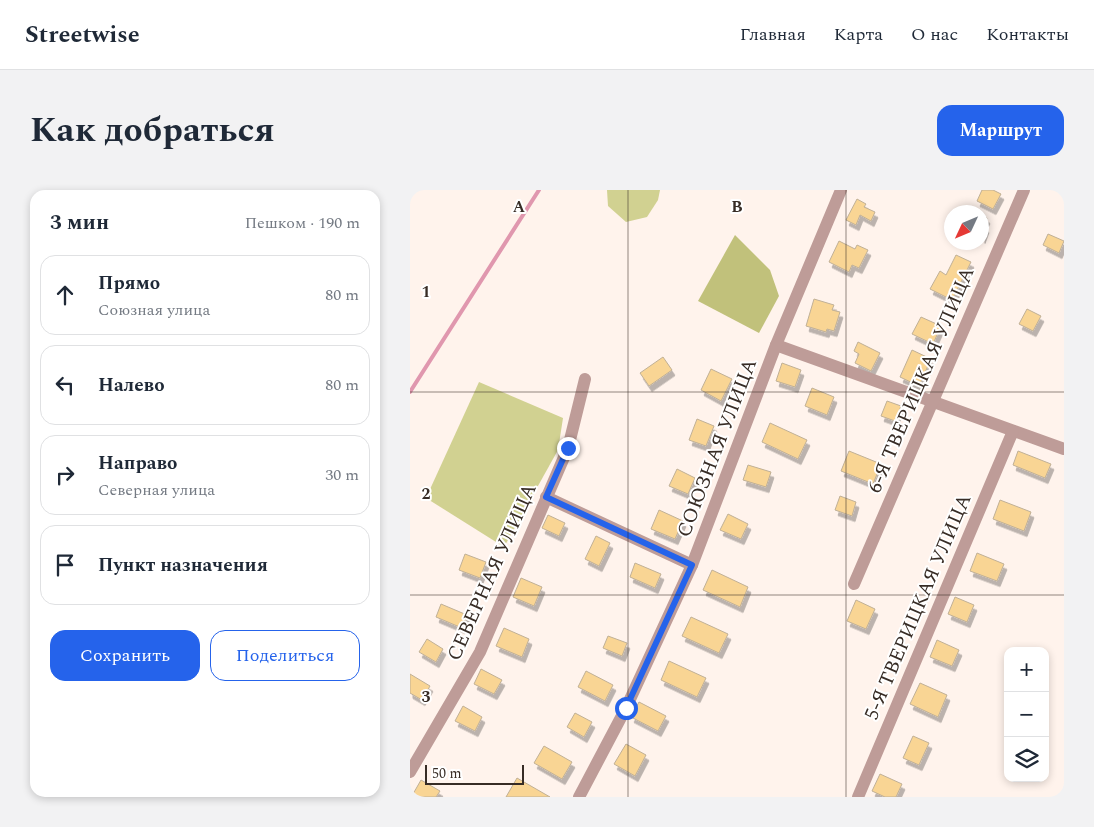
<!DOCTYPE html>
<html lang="ru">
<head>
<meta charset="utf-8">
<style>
	body { margin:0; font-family:Spectral,serif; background:#f2f2f3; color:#1f2937 }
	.controls { position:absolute; right:15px; bottom:15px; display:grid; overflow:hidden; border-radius:10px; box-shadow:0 2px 8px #0003 }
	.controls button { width:45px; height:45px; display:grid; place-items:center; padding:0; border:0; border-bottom:1px solid #e0e1e3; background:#fff; color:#1f2937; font:25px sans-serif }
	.compass { position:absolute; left:534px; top:15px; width:45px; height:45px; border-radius:50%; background:#fff; box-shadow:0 2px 8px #0003; rotate:226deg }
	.scale { position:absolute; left:15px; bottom:12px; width:99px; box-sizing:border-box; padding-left:5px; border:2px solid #372c25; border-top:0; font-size:14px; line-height:18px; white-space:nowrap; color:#372c25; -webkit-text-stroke:4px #fff; paint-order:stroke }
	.stop { position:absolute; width:15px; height:15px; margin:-11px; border:4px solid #2563eb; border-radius:50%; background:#fff }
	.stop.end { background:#2563eb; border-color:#fff; box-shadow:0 1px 5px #0008 }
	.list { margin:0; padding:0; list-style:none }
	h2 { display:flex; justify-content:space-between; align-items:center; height:65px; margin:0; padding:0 20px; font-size:21px }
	h2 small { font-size:16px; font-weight:400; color:#747a83 }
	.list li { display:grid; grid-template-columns:32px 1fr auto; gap:15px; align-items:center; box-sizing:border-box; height:80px; margin:0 10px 10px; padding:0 10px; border:1px solid #e0e1e3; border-radius:15px }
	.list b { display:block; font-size:19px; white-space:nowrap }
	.list p { margin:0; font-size:16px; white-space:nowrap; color:#747a83 }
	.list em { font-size:16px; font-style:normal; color:#747a83 }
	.actions { display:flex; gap:10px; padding:15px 20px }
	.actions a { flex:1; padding:11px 0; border:1px solid #2563eb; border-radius:15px; text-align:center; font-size:18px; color:#2563eb }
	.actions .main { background:#2563eb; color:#fff }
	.icon { flex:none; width:28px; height:28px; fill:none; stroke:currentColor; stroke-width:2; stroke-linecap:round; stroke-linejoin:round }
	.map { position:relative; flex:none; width:654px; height:607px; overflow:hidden; border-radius:15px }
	header { display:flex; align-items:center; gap:30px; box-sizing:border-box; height:70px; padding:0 25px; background:#fff; border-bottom:1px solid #e0e1e3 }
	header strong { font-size:24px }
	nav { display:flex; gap:28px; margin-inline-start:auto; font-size:18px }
	.intro { display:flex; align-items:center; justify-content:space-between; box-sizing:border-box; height:120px; padding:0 30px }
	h1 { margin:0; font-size:35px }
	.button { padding:12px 22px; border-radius:15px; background:#2563eb; color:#fff; font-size:18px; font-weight:700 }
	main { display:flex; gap:30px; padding:0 30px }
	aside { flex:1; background:#fff; border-radius:15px; box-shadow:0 2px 8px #0003 }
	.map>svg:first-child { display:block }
	.green { fill:#d1d191 }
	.forest { fill:#c1c17b }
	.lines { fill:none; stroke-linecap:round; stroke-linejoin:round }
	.stream { stroke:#e097ae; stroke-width:4 }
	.building { fill:#f9d594; stroke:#c0b096; filter:url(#shadow) }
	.minor { stroke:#be9c98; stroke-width:12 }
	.route { stroke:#2563eb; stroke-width:6 }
	.grid { fill:none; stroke:#372c25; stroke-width:1; stroke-opacity:0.55 }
	.labels { text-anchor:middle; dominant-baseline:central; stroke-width:4; stroke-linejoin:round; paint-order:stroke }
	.street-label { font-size:20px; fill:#372c25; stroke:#fff }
	.grid-label { font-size:16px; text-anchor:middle; font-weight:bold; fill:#372c25; stroke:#fff; stroke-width:4; stroke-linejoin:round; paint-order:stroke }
</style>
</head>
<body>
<header>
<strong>Streetwise</strong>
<nav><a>Главная</a><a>Карта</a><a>О нас</a><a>Контакты</a></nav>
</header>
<div class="intro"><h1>Как добраться</h1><a class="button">Маршрут</a></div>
<main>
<aside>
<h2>3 мин<small>Пешком · 190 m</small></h2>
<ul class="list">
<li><svg class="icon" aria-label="ahead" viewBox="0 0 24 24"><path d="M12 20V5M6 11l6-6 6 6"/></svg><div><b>Прямо</b><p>Союзная улица</p></div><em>80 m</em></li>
<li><svg class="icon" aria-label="left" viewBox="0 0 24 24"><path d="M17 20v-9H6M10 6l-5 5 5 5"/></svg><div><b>Налево</b></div><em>80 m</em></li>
<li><svg class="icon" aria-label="right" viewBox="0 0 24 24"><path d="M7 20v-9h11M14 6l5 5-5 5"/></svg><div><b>Направо</b><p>Северная улица</p></div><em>30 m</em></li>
<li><svg class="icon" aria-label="arrive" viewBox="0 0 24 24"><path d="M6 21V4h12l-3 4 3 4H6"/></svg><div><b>Пункт назначения</b></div></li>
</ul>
<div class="actions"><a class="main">Сохранить</a><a>Поделиться</a></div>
</aside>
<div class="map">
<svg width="654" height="607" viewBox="0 0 654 607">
	<defs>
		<filter id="shadow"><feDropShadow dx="3" dy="5.5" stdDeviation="0" flood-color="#0004"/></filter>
	</defs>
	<rect width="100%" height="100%" fill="#fff3ec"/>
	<g class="green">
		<path d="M197,0H250L248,10L237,27L216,32L198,16Z"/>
		<path d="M69,192L153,228L148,260L94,357L16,308Z"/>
	</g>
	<path class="forest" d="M325,45L360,80L369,106L349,143L288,111Z"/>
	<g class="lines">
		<path class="stream" d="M0,202L129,0"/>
	</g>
	<g class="building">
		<path d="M572,0H583L591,4L583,19L567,11Z"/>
		<path d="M447,9L456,14L454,17L465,22L461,31L450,25L446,35L436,30Z"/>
		<path d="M572,26L577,28L573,36L576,37L572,48Z"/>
		<path d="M638,44L654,51L649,63L633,55Z"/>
		<path d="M429,51L445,59L447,55L458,60L449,78L442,75L439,82L419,72Z"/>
		<path d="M546,65L561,72L542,110L520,99L530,81L536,85Z"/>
		<path d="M404,109L424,115L422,120L430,122L424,141L417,139L416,142L396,136Z"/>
		<path d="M617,119L631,126L623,141L609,134Z"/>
		<path d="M511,127L531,136L523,154L502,144Z"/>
		<path d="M448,152L470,163L461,181L445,173L449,164L444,161Z"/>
		<path d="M502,160L521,169L509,196L490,187Z"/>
		<path d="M253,167L262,180L239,196L230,183Z"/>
		<path d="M372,173L391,180L385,197L366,191Z"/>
		<path d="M301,179L322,189L311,211L291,200Z"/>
		<path d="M402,198L424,207L417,225L395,216Z"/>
		<path d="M477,211L491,216L485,231L471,226Z"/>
		<path d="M287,229L304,236L296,256L279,250Z"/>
		<path d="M360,233L397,250L388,269L352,252Z"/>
		<path d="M439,261L471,274L463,294L431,281Z"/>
		<path d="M608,261L641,274L635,288L603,275Z"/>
		<path d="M338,275L361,282L356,297L333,290Z"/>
		<path d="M267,279L285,288L278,304L259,296Z"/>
		<path d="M430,306L446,312L442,326L425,320Z"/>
		<path d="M590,310L621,322L614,341L583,329Z"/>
		<path d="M249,320L273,331L265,349L241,339Z"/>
		<path d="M318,324L338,334L331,349L310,340Z"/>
		<path d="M138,325L155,333L149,346L132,338Z"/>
		<path d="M186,346L200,353L189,376L175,369Z"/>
		<path d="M567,363L594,374L587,391L560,381Z"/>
		<path d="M55,364L76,372L70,388L49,380Z"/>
		<path d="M225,373L251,384L245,398L220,387Z"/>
		<path d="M302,380L338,397L330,417L293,400Z"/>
		<path d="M111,388L132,397L124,416L103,407Z"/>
		<path d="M545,407L564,415L557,432L538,424Z"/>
		<path d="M446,410L465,419L456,439L437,431Z"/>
		<path d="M31,414L57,425L52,438L26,427Z"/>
		<path d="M281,427L318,444L309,463L272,446Z"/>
		<path d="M94,438L119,449L112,467L86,456Z"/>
		<path d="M198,446L217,453L212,466L193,458Z"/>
		<path d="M17,449L33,459L26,472L9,462Z"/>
		<path d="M527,450L549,460L542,476L520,467Z"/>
		<path d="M259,471L296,488L287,507L251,490Z"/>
		<path d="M71,479L92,490L84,504L64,494Z"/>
		<path d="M176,481L203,495L195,511L168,497Z"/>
		<path d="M0,484L20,496L12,510L0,503Z"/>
		<path d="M510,493L537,505L528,527L500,514Z"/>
		<path d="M229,512L256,526L248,541L221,527Z"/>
		<path d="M53,516L72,527L65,541L45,531Z"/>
		<path d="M165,523L182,532L174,547L157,537Z"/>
		<path d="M503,546L519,553L509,575L493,568Z"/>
		<path d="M216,554L236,565L225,586L204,574Z"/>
		<path d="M134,556L162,572L152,589L124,573Z"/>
		<path d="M470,584L492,594L486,607H475L462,601Z"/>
		<path d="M107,588L140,607H96Z"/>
		<path d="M11,590L30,601L26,607H7L3,604Z"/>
	</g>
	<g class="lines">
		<g class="minor">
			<path d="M366,155L654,259"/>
			<path d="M136,307L282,375"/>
			<path d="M444,394L614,0"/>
			<path d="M0,582L70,462L158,258L175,189"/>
			<path d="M169,607L216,518L282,375L366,155L431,0"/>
			<path d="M448,607L603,241"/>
		</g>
	</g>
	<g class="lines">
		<path class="route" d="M158,258L136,307L282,375L216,518"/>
	</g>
	<path class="grid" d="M218,0V607M436,0V607M0,202H654M0,405H654"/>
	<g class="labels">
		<g class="street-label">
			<text transform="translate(511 190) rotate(-67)">6-Я ТВЕРИЦКАЯ УЛИЦА</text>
			<text transform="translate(307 258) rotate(-69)">СОЮЗНАЯ УЛИЦА</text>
			<text transform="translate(82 382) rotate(-66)">СЕВЕРНАЯ УЛИЦА</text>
			<text transform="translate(508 417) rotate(-67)">5-Я ТВЕРИЦКАЯ УЛИЦА</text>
		</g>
	</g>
	<g class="grid-label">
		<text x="109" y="22">A</text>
		<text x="327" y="22">B</text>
		<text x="16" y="107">1</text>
		<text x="16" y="309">2</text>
		<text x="16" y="512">3</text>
	</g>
</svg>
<div class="controls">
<button>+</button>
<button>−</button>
<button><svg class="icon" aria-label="layers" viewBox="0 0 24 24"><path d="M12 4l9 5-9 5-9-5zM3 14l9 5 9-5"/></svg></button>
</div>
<svg class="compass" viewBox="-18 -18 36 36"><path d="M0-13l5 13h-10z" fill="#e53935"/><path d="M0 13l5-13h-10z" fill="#747a83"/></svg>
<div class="scale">50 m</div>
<div class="stop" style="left:216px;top:518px"></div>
<div class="stop end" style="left:158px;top:258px"></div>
</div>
</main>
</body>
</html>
